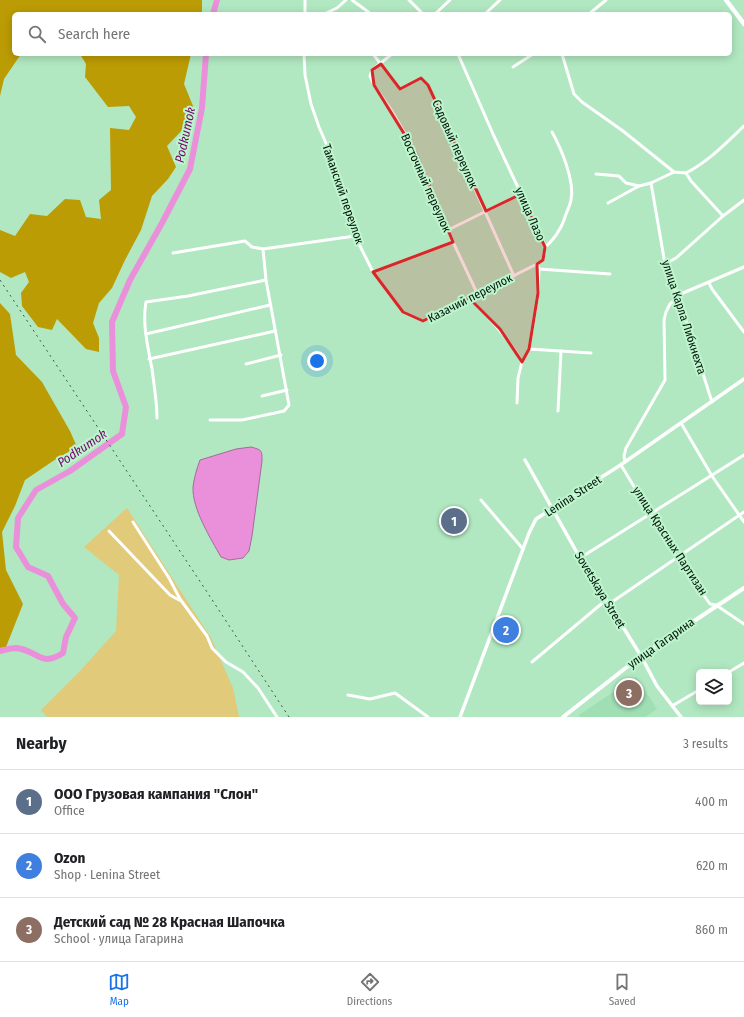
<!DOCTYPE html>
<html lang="en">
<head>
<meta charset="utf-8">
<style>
	body { margin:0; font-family:"Fira Sans Condensed",sans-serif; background:#f6f6f6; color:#202124 }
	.controls { position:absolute; right:12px; bottom:12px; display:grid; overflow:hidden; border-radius:6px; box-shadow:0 2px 10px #0003 }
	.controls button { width:36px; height:36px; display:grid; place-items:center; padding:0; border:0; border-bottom:1px solid #e0e0e0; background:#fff; color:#202124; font:20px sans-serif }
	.you { position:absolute; left:317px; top:361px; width:14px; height:14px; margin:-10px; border:3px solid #fff; border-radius:50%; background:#1a73e8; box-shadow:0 0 0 6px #1a73e833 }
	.badge { display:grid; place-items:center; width:26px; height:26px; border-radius:50%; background:#1a73e8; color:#fff; font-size:13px; font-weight:700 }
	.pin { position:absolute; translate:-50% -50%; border:2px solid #fff; box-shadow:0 1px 4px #0006 }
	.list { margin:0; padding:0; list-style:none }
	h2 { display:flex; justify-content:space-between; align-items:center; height:52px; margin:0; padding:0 16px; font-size:17px }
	h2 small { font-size:13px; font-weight:400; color:#757577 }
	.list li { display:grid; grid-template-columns:26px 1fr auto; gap:12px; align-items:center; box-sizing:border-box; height:64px; padding:0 16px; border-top:1px solid #e0e0e0 }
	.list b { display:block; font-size:15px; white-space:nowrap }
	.list p { margin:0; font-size:13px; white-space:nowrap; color:#757577 }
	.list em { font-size:13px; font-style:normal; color:#757577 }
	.icon { flex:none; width:22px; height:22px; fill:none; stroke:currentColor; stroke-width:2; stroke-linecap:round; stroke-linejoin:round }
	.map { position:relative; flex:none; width:744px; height:717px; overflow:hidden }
	.search { position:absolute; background:#fff; box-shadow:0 2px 10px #0003; left:12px; right:12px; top:12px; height:44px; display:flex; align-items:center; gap:10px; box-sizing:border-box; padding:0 14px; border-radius:6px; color:#757577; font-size:15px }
	.sheet { height:244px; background:#fff }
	nav { display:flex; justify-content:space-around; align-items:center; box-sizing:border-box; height:56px; border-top:1px solid #e0e0e0; background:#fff; font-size:11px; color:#757577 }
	nav a { display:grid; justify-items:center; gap:2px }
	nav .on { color:#1a73e8 }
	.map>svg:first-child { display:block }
	.built { fill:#a0deb3 }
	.green { fill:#e1ca79 }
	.forest { fill:#bc9c04 }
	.water { fill:#ea90da; stroke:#a46b9b }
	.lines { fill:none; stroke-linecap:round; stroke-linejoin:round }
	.river { stroke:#ea90da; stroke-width:6 }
	.minor { stroke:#fff; stroke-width:3 }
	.tertiary { stroke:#fff; stroke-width:3.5 }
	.secondary { stroke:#fff; stroke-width:4 }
	.primary { stroke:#fff; stroke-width:4.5 }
	.rail { stroke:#3c5b45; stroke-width:1; stroke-dasharray:2 4; stroke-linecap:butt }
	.marked { fill:#d62828; fill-opacity:0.2; stroke:#d62828; stroke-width:3; stroke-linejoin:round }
	.labels { text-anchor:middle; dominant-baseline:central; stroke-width:4; stroke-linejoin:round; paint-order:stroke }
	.street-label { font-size:12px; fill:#021508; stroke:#bef5ce }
	.water-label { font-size:13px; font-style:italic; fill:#78066c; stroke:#bef5ce }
</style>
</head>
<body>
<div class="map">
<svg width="744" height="717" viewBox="0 0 744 717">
	<rect width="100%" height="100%" fill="#b1e8c1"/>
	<path class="built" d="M636,677L657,709L645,717H580L579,715Z"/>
	<path class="green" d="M127,508L211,638L233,688L239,717H47L41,710L81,670L116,631L119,575L84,547Z"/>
	<g class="forest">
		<path d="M0,0H202V14H14V54H21L4,79L0,96Z"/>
		<path d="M80,54H191L184,84L193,106L186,126L167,146L176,167L168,179L152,196L141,230L125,260L112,288L99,303L93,323L99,338V352L86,349L57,319L52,330L38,327L22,306L21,293L29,282L25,272L11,278L0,272V230L15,236L30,214L47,216L65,199L80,200L86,217L101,219L99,200L111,190L110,128L129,130L136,117L129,106L108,107L85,77L86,64Z"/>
		<path d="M0,303L10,314L16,355L42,382L70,431L77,447L53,461L25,480L15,506L2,532L6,570L23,604L6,647L0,648Z"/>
	</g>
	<path class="water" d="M251,447C262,450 262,450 262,461L252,536L249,551L243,558L229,560L221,557C211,539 192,509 193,487C194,478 197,468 200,460L236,449Z"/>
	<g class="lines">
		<g class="river">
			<path d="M213,14L217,0"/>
			<path d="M0,651C5,650 11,648 16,648C38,650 40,668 63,653L66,637L75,618L63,604L48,576L28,567L16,547L18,518L36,490L70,471L122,434L126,407L113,371L112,322L130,280L162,223L190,169L202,108L206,54"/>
		</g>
		<g class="minor">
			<path d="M305,0V14"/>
			<path d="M352,0L371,14"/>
			<path d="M409,0L423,14"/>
			<path d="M324,14L337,8L346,0"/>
			<path d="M435,14L450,0"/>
			<path d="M485,14L500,0"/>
			<path d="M589,14L606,0"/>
			<path d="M304,54L305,75L311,104L319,127L332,157L349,213L355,236L373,272L453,242"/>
			<path d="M373,54L400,89L421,78L428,85L514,276"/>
			<path d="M392,54L372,70L370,76L374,85L392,111L416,153L453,242L477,293"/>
			<path d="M458,54L493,134L542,239L545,247L543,260L537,264L539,269L538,293L529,349L522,362L518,378L517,403"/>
			<path d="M562,54L574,94L582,102L623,131L674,172L686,173"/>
			<path d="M513,67L533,54"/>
			<path d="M686,173C709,161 726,143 744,126"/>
			<path d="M686,173L691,181L723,216"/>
			<path d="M596,174L619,176L626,183L639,186"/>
			<path d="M651,183L665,264L680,302L712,402"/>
			<path d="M608,203L639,186L651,183L674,172"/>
			<path d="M448,230L521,194"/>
			<path d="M545,247C553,241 561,229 564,220C566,213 570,206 571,200C575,181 561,148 552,132"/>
			<path d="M173,253L245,241L252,247L263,249"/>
			<path d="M665,264L676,258L723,216L744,200"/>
			<path d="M539,269L610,274"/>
			<path d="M373,272L403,312L423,321L537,264"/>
			<path d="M709,283L712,289L744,332"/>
			<path d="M469,298C490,319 507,336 522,362"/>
			<path d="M146,334L270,305"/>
			<path d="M529,349L591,353"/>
			<path d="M149,359L275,331"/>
			<path d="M246,364L281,355"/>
			<path d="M262,396L287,390"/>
			<path d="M558,411L561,351"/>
			<path d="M157,418C157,402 154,385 152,369C148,347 142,324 146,302L188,296L266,280"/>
			<path d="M210,420H242L284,411L289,405L266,280L263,249L355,236"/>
			<path d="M681,423L712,476L744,522"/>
			<path d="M625,462L624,456L626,448L665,380L664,320L666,312L670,304L683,293L744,267"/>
			<path d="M621,465L677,558L710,604L716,605L744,624"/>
			<path d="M481,500L523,549"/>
			<path d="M133,522L169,578L180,599L207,636L212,648L226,662L243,672L258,688L277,717"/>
			<path d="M109,531L170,595L179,600"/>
			<path d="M580,558L744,455"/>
			<path d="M609,604L744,512"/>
			<path d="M532,662L606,600"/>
			<path d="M729,672L744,663"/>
			<path d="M348,695L370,699L395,693L428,717"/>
			<path d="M672,706L699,690"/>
		</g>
		<g class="tertiary">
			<path d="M525,460L580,558L641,656L657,686L681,717"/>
			<path d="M460,717L529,533L536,519L619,466L744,379"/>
		</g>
		<path class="secondary" d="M563,717L641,656L744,588"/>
		<path class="primary" d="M726,0L744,24"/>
		<path class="rail" d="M0,280L207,592L289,717"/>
	</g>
	<path class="marked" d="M381,64L400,89L421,78L428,85L486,211L521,194L545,247L543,260L537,264L538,293L529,349L522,362L500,329L469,298L423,321L403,312L373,272L453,242L416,153L374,85L372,70Z"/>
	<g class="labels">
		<g class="street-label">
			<text transform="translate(455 144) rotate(66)">Садовый переулок</text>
			<text transform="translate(426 183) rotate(66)">Восточный переулок</text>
			<text transform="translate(343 194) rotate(71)">Таманский переулок</text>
			<text transform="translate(530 214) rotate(66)">улица Лазо</text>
			<text transform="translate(470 298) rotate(-27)">Казачий переулок</text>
			<text transform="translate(684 317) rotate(72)">улица Карла Либкнехта</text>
			<text transform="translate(573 496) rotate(-33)">Lenina Street</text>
			<text transform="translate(670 541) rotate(57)">улица Красных Партизан</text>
			<text transform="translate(600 590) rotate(59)">Sovetskaya Street</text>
			<text transform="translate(661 643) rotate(-35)">улица Гагарина</text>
		</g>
		<g class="water-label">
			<text transform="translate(185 135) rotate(-78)">Podkumok</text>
			<text transform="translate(82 448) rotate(-34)">Podkumok</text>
		</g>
	</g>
</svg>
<div class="controls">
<button><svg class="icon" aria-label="layers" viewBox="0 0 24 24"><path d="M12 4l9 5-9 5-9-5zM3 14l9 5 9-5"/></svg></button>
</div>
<div class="you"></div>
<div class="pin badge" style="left:454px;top:521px;background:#5c6f8a">1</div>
<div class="pin badge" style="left:506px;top:630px;background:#3f7fe0">2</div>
<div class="pin badge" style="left:629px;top:693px;background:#8d6e63">3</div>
<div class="search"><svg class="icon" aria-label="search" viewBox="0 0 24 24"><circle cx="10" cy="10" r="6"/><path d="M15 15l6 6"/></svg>Search here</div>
</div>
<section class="sheet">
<h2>Nearby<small>3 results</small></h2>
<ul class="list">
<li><span class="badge" style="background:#5c6f8a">1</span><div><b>ООО Грузовая кампания &quot;Слон&quot;</b><p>Office</p></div><em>400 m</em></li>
<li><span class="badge" style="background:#3f7fe0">2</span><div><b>Ozon</b><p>Shop · Lenina Street</p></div><em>620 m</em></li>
<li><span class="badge" style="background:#8d6e63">3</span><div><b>Детский сад № 28 Красная Шапочка</b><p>School · улица Гагарина</p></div><em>860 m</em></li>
</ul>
</section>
<nav>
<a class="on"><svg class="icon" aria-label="map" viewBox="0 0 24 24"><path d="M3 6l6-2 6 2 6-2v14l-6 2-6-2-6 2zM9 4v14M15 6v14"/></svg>Map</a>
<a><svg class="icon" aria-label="directions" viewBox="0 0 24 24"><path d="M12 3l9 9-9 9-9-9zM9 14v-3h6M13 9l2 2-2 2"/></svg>Directions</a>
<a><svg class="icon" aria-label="saved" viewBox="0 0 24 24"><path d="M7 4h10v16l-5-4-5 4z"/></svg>Saved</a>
</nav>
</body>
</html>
